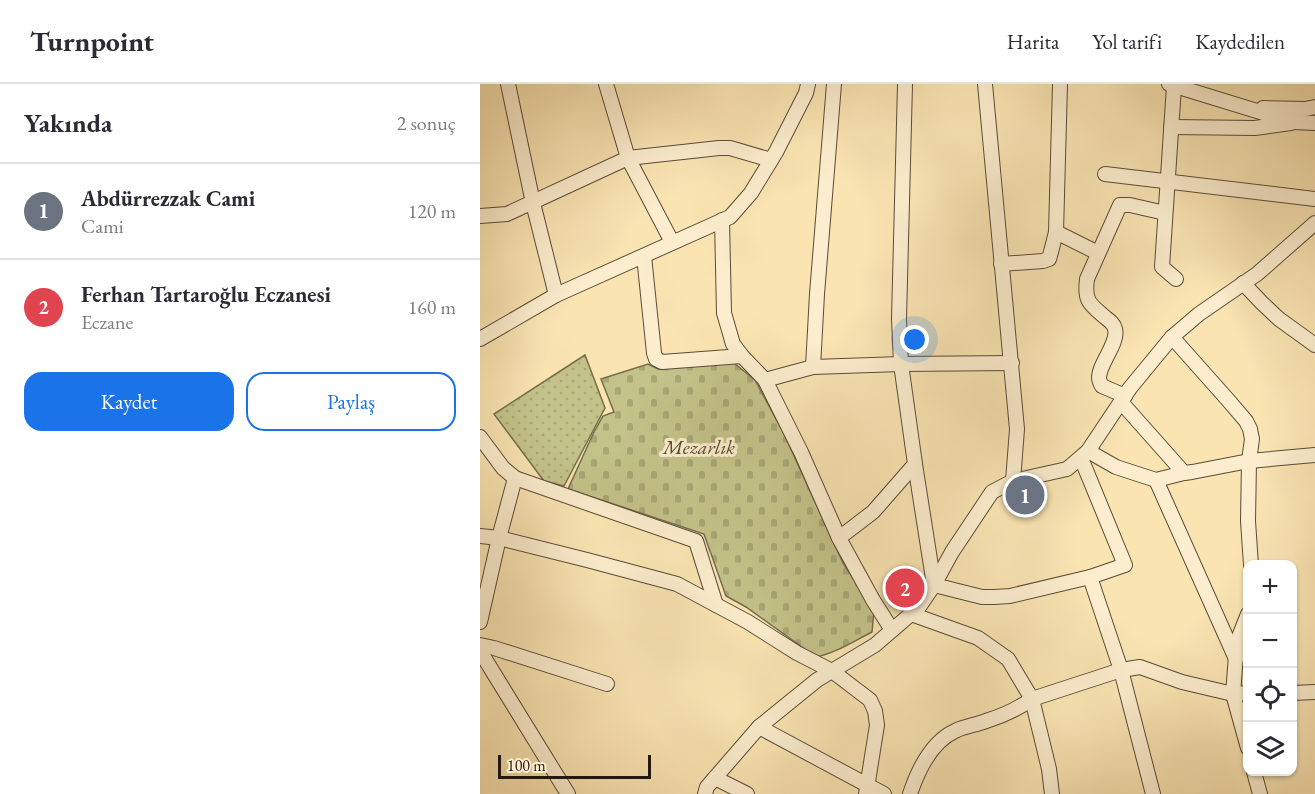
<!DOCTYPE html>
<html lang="tr">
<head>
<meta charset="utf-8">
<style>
	body { margin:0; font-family:"EB Garamond",serif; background:#f2f2f3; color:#2b2b33 }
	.controls { position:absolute; right:18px; bottom:18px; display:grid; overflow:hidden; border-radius:12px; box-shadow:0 2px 4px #0004 }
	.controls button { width:54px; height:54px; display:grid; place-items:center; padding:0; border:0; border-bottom:2px solid #e1e1e2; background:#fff; color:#2b2b33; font:30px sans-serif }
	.scale { position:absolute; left:18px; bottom:15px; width:153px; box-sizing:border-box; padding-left:6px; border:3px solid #251810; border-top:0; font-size:16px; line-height:21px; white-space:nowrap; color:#251810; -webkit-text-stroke:4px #fbedcd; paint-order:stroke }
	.you { position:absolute; left:435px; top:256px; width:21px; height:21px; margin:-15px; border:4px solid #fff; border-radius:50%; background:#1a73e8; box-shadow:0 0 0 9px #1a73e833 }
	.badge { display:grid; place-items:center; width:39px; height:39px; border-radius:50%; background:#1a73e8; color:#fff; font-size:20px; font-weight:700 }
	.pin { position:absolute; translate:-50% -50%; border:3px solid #fff; box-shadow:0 2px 6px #0006 }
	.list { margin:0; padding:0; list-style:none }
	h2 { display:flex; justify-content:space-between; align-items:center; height:78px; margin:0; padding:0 24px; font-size:26px }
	h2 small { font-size:20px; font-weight:400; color:#7c7c81 }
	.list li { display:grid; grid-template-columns:39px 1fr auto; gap:18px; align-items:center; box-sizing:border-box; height:96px; padding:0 24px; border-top:2px solid #e1e1e2 }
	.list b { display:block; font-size:22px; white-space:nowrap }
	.list p { margin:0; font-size:20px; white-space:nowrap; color:#7c7c81 }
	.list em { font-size:20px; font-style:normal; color:#7c7c81 }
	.actions { display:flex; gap:12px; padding:18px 24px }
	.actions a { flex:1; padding:14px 0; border:2px solid #1a73e8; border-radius:18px; text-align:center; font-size:21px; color:#1a73e8 }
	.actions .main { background:#1a73e8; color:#fff }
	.icon { flex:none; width:33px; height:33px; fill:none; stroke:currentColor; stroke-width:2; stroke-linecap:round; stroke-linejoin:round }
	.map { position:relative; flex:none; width:835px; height:710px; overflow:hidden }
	header { display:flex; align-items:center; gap:36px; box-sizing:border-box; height:84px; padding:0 30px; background:#fff; border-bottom:2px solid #e1e1e2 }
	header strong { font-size:28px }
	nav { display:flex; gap:33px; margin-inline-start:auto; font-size:21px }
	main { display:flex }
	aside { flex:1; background:#fff }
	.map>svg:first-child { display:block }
	.cemetery { fill:url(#cemetery-stones); stroke:#746d4c; stroke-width:1.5 }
	.park { fill:url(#park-dots); stroke:#746d4c; stroke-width:1.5 }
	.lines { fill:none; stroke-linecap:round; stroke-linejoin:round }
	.minor-casing { stroke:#5a4b38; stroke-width:16 }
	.minor { stroke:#fbedcd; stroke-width:14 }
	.labels { text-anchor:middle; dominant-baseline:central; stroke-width:6; stroke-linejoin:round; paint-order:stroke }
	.park-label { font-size:20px; font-style:italic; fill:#544b34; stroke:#fbedcd }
</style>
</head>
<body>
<header>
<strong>Turnpoint</strong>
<nav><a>Harita</a><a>Yol tarifi</a><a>Kaydedilen</a></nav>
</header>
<main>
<aside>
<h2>Yakında<small>2 sonuç</small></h2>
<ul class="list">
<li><span class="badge" style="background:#6b7280">1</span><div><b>Abdürrezzak Cami</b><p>Cami</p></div><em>120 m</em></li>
<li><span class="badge" style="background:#e0444e">2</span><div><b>Ferhan Tartaroğlu Eczanesi</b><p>Eczane</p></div><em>160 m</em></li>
</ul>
<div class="actions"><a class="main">Kaydet</a><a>Paylaş</a></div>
</aside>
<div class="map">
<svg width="835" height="710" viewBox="0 0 835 710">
	<defs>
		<pattern id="cemetery-stones" width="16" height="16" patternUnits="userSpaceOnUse" patternTransform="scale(1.5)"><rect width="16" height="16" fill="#c3c289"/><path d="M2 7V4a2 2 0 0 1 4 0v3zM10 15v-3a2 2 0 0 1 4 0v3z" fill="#a7a675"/></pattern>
		<pattern id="park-dots" width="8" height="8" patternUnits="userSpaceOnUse" patternTransform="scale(1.5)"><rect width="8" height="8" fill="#c3c289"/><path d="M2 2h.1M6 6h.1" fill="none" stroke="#a7a675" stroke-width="1.8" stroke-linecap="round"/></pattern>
	</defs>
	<rect width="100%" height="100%" fill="#f9e4b2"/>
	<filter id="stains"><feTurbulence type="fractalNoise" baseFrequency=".00333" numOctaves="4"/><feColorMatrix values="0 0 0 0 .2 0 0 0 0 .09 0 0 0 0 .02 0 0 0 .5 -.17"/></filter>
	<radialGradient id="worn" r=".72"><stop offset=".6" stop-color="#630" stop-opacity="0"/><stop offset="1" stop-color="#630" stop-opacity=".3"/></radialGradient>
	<path class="cemetery" d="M254,279L275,296L304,350L363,479L394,526L392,548C374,557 356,569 336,573L266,523L246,512L224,450L88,405L113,350L123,332L134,328L121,295L168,280L178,285Z"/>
	<path class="park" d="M105,271L125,324L84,402L64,397L14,330Z"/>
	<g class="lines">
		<g class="minor-casing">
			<g id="minor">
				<path d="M28,0L53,119L76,211"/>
				<path d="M505,0L537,345L533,397"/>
				<path d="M580,0L576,148L618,169"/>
				<path d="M689,0L813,38L835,39"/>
				<path d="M694,2L682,183L696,195"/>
				<path d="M783,24L825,25L835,23"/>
				<path d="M691,43L775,44L811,39"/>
				<path d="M625,90L835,115"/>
				<path d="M0,132L27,130L148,74L126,0"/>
				<path d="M242,136L244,229L253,260L262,272L285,296L321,368L359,454L393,516L412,546"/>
				<path d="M192,158L148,74L239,64H250L291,76"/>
				<path d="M164,172L174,269L176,275L182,278L262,272"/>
				<path d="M521,180L563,177L569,175L571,168L576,148"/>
				<path d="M763,199L782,219L799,235L835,261"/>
				<path d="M692,253L748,316L766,337L770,345L772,355L769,377L768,437L771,481"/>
				<path d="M0,255L76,211L250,133L271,109L296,68L326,9L328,0"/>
				<path d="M333,283L337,210L354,0"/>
				<path d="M285,296L333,283L421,280L532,279"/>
				<path d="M645,312L622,302C621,301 619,296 619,294C619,279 639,259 635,245C634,240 630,237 626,234C610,220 604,218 607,195L640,121H650L685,129"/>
				<path d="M641,318L704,389"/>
				<path d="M0,353L23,384L35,394L19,454L0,538"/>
				<path d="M608,367L636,383L676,396L704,389L712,388L769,377L835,371"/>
				<path d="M601,374L645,481L610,493L641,586L673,710"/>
				<path d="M435,380L454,501L502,513H514L530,512L610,493"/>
				<path d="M35,394L216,457L236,521"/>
				<path d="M676,396L756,575"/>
				<path d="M0,452L19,454L107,476L197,500L268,538L317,569L352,587L390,616L395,627L397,641L386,710"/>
				<path d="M359,454L393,428L435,380L421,280L419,235L425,0"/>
				<path d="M431,530L498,554L528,575L552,615L569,685L572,710"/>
				<path d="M768,530L757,558L753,610L768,664"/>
				<path d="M0,561L14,564L127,600"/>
				<path d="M0,567L88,710"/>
				<path d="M812,609L835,608"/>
				<path d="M279,643L404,710"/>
				<path d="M774,688L780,710"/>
				<path d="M235,694L267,710"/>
				<path d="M225,710L227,703L279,643L337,596L395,561L439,523L454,501L472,468L512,408L533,397L587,385L608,367L650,304L692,253L719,230L777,190L835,139"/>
				<path d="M430,710C438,686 451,658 475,647C485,642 496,641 506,637C522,632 539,624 552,615L641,586L660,583L702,598L753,610L768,609"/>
			</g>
		</g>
		<use href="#minor" class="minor"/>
	</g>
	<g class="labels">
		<g class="park-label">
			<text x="219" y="363">Mezarlık</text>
		</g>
	</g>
	<rect width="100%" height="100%" filter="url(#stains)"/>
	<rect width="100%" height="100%" fill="url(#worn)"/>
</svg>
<div class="controls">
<button>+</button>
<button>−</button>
<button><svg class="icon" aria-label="locate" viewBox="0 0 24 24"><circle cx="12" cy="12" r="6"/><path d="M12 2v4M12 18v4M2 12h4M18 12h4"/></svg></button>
<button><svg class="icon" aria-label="layers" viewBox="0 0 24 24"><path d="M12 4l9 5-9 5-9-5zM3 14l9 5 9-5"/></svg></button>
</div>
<div class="scale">100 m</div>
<div class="you"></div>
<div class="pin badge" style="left:545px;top:411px;background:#6b7280">1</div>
<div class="pin badge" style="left:425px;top:504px;background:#e0444e">2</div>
</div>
</main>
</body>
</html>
